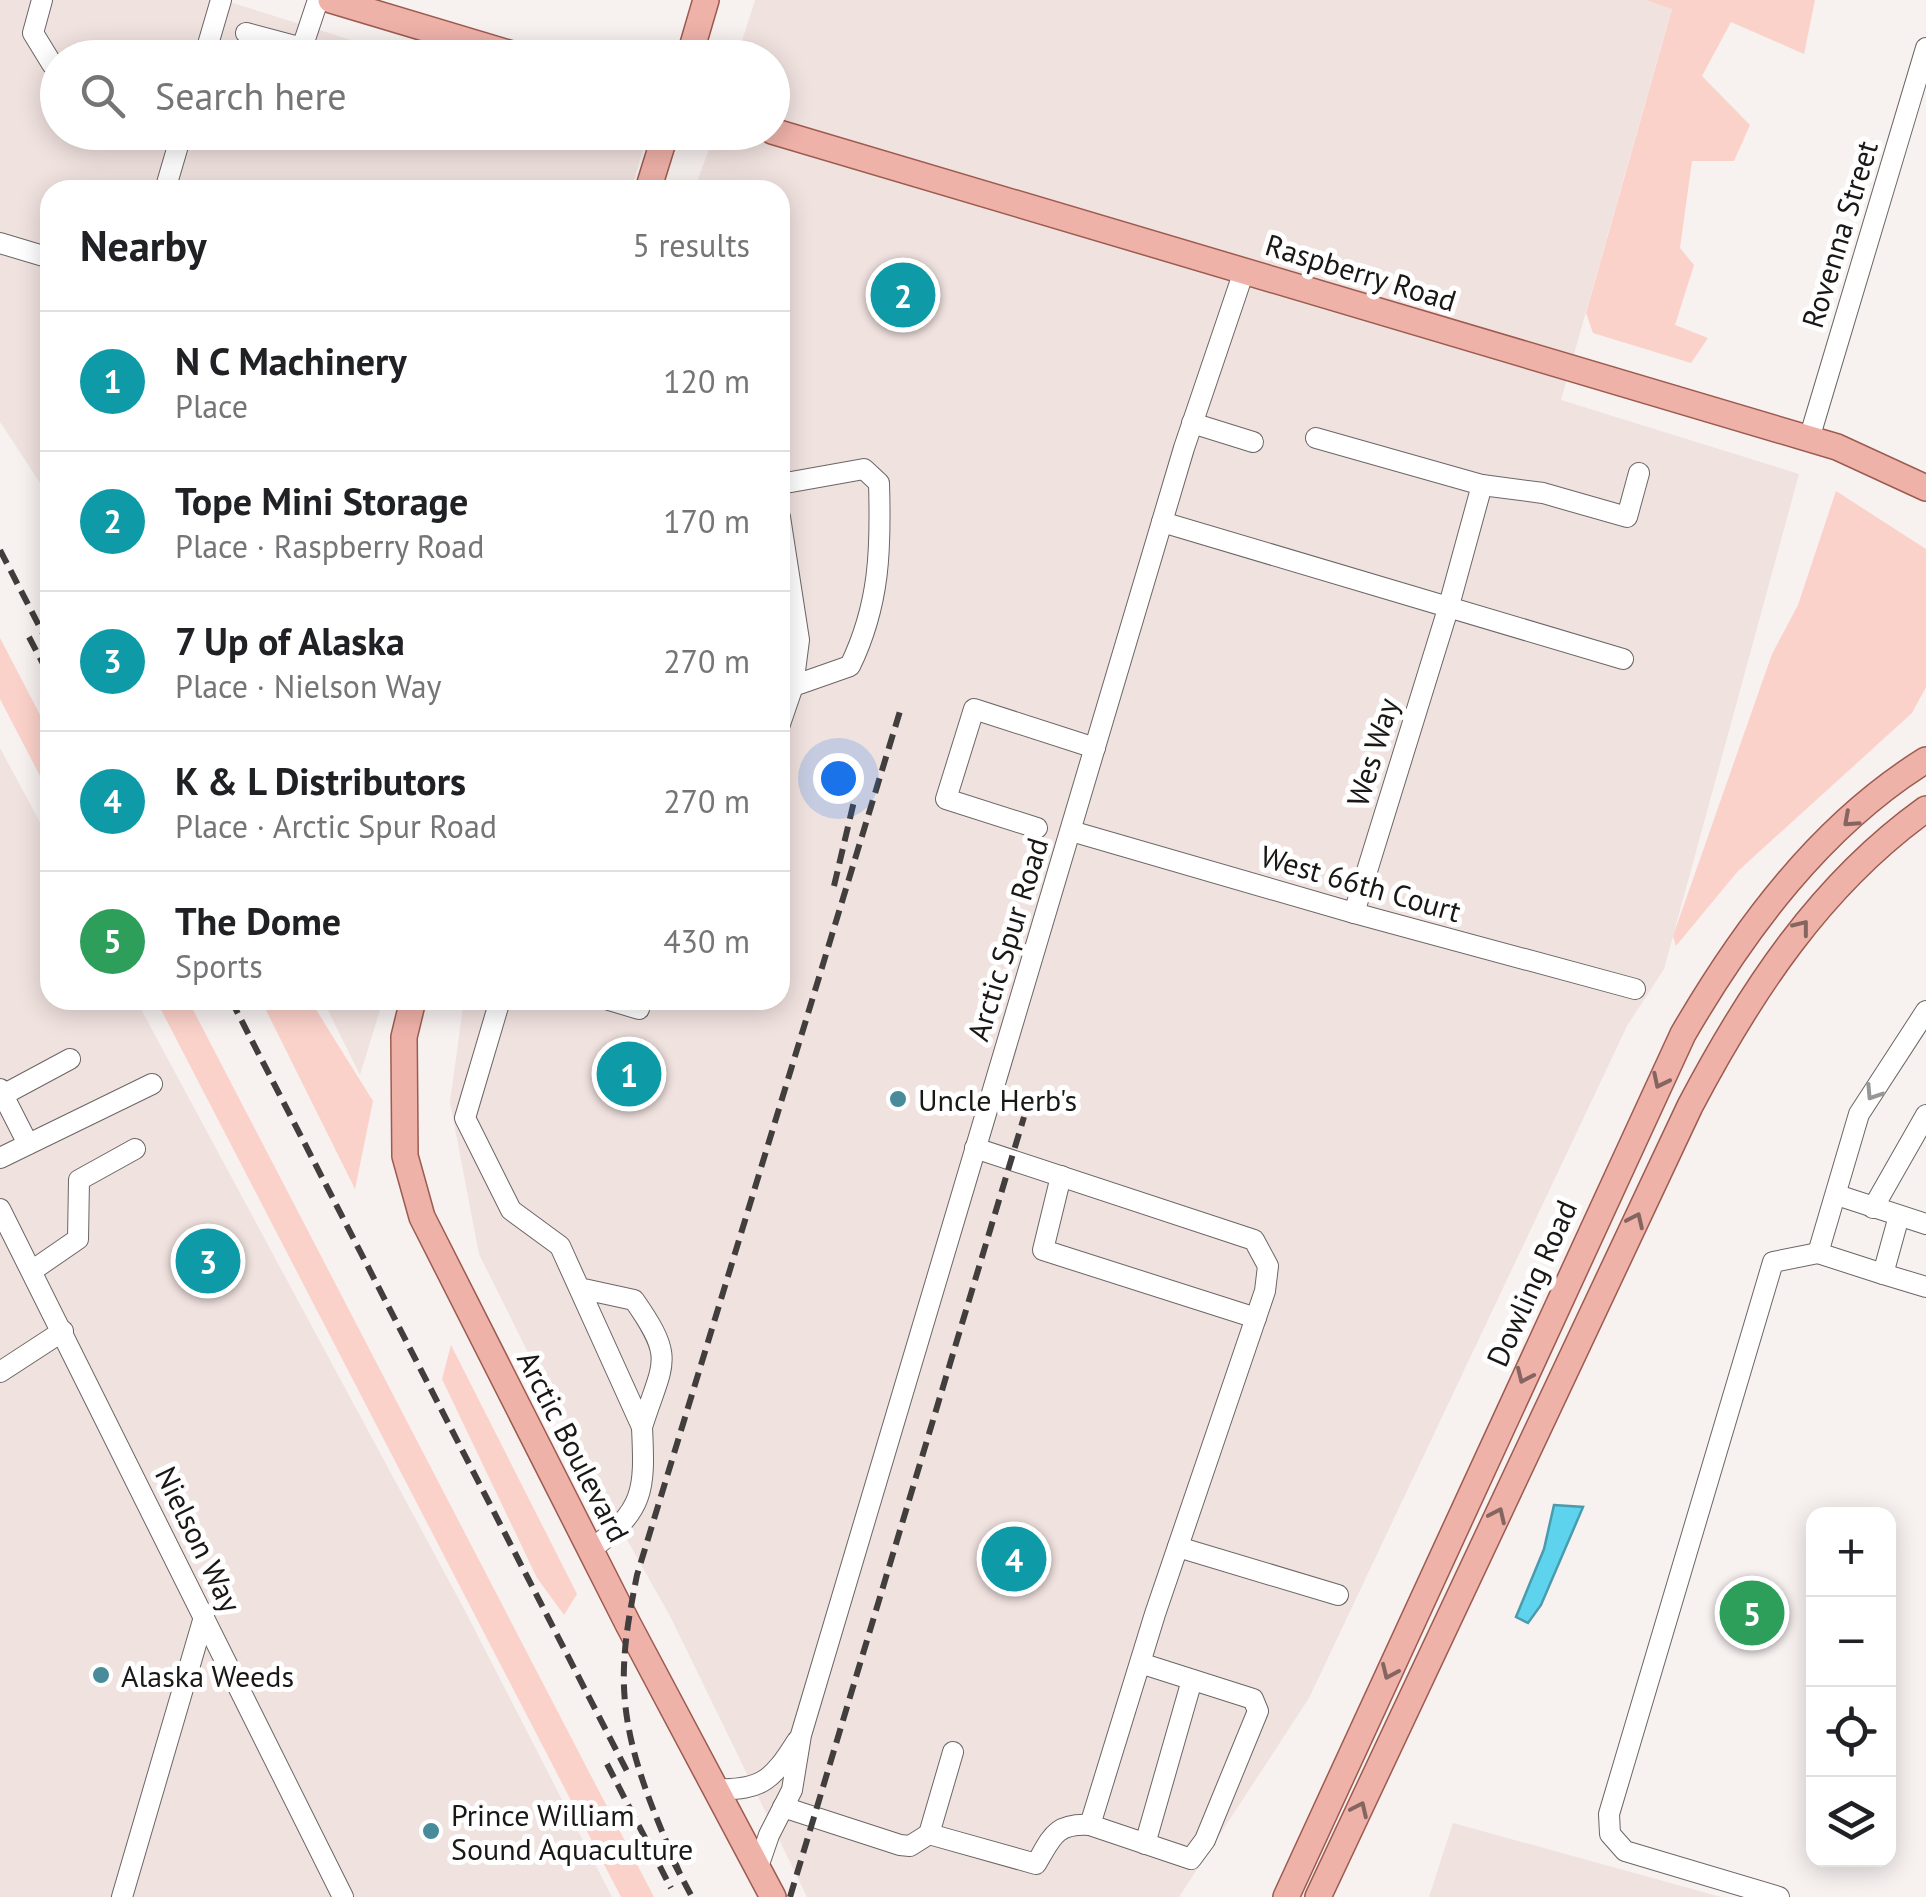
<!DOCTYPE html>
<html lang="en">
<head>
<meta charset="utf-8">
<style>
	body { margin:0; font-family:"PT Sans",sans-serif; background:#f2f2f2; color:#202124 }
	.controls { position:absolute; right:30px; bottom:30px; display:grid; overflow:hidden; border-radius:20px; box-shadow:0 5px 25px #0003 }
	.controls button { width:90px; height:90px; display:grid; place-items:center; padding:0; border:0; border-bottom:2px solid #e0e0e0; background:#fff; color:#202124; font:50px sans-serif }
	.you { position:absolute; left:838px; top:778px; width:35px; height:35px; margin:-25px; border:8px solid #fff; border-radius:50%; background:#1a73e8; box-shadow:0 0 0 15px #1a73e833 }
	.badge { display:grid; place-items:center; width:65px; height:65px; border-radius:50%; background:#db2777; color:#fff; font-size:32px; font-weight:700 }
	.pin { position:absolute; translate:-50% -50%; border:5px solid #fff; box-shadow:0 2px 10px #0006 }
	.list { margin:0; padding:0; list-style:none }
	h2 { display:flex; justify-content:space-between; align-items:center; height:130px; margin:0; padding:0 40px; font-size:42px }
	h2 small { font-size:32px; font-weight:400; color:#757577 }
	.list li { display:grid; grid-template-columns:65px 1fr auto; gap:30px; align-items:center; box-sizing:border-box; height:140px; padding:0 40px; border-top:2px solid #e0e0e0 }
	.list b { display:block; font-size:38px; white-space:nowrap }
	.list p { margin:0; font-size:32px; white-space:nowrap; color:#757577 }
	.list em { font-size:32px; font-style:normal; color:#757577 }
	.icon { flex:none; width:55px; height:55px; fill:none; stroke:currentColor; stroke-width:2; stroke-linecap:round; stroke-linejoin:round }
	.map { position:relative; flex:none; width:1926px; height:1897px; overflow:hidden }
	.search { position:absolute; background:#fff; box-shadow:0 5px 25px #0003; left:40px; top:40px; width:750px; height:110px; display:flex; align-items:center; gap:25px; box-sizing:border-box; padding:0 35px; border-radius:55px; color:#757577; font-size:38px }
	.panel { position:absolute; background:#fff; box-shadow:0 5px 25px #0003; left:40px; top:180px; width:750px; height:830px; border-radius:30px }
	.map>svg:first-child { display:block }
	.built { fill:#f0e2df }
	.green { fill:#fbd2ca }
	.water { fill:#5ed3ee; stroke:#4a9bae; stroke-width:2.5 }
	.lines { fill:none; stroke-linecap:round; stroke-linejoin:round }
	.minor-casing { stroke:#6b6665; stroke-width:22 }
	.major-casing { stroke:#9d5b50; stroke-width:28 }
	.minor { stroke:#fff; stroke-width:20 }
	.major { stroke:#efb2a9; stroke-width:25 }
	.rail { stroke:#413e3d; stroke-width:6; stroke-dasharray:15 8; stroke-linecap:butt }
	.oneway { stroke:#846560 }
	.oneway2 { stroke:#989797 }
	.poi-dot { fill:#488b9b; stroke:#fff; stroke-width:4 }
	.labels { text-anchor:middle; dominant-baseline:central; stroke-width:10; stroke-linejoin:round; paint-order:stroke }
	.street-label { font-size:30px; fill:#1a1817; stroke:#fff }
	.poi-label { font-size:30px; fill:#1a1817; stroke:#fff; text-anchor:start }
</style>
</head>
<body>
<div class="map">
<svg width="1926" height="1897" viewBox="0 0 1926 1897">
	<rect width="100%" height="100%" fill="#f7f1f0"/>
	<g class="built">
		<path d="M0,0H223L406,57L58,58V132L648,133L631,190H50V498L0,422Z"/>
		<path d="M755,0H1646L1672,8L1561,400L1799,474L1664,969L1627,1026L1309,1698L1179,1897H807L670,1616L577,1451L479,1254L450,1102L464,1000H780V190H694L715,133L772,132V58L737,57Z"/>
		<path d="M0,748L50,841V1000H136L463,1607L612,1897H0Z"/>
		<path d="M323,1000H383L360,1075Z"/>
		<path d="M1453,1823L1721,1897H1429Z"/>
	</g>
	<g class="green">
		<path d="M1646,0H1815L1804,54L1731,22L1702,76L1750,125L1734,161H1692L1680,248L1694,265L1675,325L1708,338L1691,363L1593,333L1586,313L1672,9Z"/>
		<path d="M1836,491L1926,549V687L1912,713L1738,871L1676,946L1673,936L1772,654L1798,605Z"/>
		<path d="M0,638L50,734V795L0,699Z"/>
		<path d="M156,1000H188L654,1897H621Z"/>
		<path d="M261,1000H310L373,1101L355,1189Z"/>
		<path d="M451,1345L577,1594L564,1615L537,1578L442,1379Z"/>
	</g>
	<path class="water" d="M1554,1505L1583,1507L1541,1605L1528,1623L1516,1617L1544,1549Z"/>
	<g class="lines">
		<g class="minor-casing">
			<g id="minor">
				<path d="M42,0L33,33L52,64L58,65"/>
				<path d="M246,33L302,48L318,0"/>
				<path d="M204,58L221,0"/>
				<path d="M165,190L182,132"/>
				<path d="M0,243L50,258"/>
				<path d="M1192,423L1253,442"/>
				<path d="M1316,438L1482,485L1448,609L1354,913"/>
				<path d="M1809,439L1926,48"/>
				<path d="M780,484L864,469L879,483C881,549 880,604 850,666L793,686"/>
				<path d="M1482,485L1543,493L1627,517L1639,473"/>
				<path d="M780,517L799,640L793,686L780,724"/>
				<path d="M1162,522L1623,659"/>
				<path d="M1037,828L946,799L974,709L1095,748"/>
				<path d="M1071,831L1354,913L1635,989"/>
				<path d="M500,1000L465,1118L511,1210L560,1246L642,1427C663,1361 676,1360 634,1300L579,1288"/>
				<path d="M609,1000L639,1009"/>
				<path d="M0,1089L28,1144"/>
				<path d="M3,1095L70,1059"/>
				<path d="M975,1148L1254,1240L1268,1266L1265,1291L1155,1614L1090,1825L1191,1859L1205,1840L1258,1711L1253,1699L1140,1663"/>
				<path d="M0,1158L152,1084"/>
				<path d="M1061,1176L1043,1250L1256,1318"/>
				<path d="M1837,1195L1926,1224"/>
				<path d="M1873,1208L1926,1115"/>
				<path d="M0,1209L343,1897"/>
				<path d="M1899,1216L1883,1274L1818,1253L1859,1114L1926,1011"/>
				<path d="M33,1270L78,1239L79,1180L135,1149"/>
				<path d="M1883,1274L1926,1287"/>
				<path d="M0,1372L63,1331"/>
				<path d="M1178,1547L1338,1595"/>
				<path d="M590,1550C645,1510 645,1491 642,1427"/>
				<path d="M953,1752L929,1834L1036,1864C1052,1837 1055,1823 1090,1825"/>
				<path d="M716,1789C762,1791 773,1779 797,1741"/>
				<path d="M783,1807L900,1845L910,1846L929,1834"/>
				<path d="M1145,1844L1192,1680"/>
				<path d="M758,1867L769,1835L792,1790L801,1735L1184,448L1244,271"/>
				<path d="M122,1897L204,1617"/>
				<path d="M1779,1897L1625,1851L1610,1834L1609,1814L1773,1262L1818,1253"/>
			</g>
		</g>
		<g class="major-casing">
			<g id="major">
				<path d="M331,0L525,58"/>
				<path d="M689,58L706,0"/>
				<path d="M772,131L1837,447L1926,488"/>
				<path d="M648,190L666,132"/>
				<path d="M413,1000L404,1037L405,1156L422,1217L628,1624L773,1897"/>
				<path d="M1286,1897L1683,1034C1744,929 1821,825 1926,760"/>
				<path d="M1318,1897L1690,1106C1750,992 1820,885 1926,809"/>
			</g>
		</g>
		<use href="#minor" class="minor"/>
		<use href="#major" class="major"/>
		<g class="rail">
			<path d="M0,550L50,647"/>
			<path d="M29,637L50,677"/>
			<path d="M834,886L855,797"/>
			<path d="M231,1000L630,1777"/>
			<path d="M607,1764L671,1888"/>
			<path d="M673,1861L692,1897"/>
			<path d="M680,1874C652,1807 621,1742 624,1667C625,1636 631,1605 637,1575L901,708"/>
			<path d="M790,1897L1024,1117"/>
		</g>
	</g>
	<defs><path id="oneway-chevron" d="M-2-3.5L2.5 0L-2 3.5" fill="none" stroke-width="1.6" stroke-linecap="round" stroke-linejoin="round" transform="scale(2.5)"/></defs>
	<g class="oneway">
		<use href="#oneway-chevron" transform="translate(1850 820) rotate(138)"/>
		<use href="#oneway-chevron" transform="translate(1802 927) rotate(-52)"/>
		<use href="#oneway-chevron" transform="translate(1660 1081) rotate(116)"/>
		<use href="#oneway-chevron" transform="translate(1636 1220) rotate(-65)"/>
		<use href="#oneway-chevron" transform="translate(1524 1376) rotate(114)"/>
		<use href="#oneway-chevron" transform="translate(1498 1515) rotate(-65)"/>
		<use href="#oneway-chevron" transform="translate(1389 1672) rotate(114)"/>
		<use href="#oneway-chevron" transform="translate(1360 1809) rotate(-65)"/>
	</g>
	<use class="oneway2" href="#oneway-chevron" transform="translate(1873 1093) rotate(123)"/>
	<g class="poi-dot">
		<circle cx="898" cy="1099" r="10"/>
		<circle cx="101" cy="1675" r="10"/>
		<circle cx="431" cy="1831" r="10"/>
	</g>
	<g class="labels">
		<g class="street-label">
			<text transform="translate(1839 234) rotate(-73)">Rovenna Street</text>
			<text transform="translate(1361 272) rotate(17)">Raspberry Road</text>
			<text transform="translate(1372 752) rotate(-73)">Wes Way</text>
			<text transform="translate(1361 883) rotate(16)">West 66th Court</text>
			<text transform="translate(1007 939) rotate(-73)">Arctic Spur Road</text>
			<text transform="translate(1531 1283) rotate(-66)">Dowling Road</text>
			<text transform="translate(574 1446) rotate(63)">Arctic Boulevard</text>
			<text transform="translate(199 1539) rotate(64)">Nielson Way</text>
		</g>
		<g class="poi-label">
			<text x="918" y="1099">Uncle Herb's</text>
			<text x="121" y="1675">Alaska Weeds</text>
			<text x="451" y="1814">Prince William<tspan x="451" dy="34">Sound Aquaculture</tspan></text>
		</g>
	</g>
</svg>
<div class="controls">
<button>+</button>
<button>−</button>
<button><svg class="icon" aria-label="locate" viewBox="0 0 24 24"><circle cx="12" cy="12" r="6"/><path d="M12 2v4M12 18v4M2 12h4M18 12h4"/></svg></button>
<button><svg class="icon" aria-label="layers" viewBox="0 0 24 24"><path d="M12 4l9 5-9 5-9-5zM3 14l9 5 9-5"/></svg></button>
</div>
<div class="you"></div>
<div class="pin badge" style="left:629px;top:1074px;background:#0f9aa8">1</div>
<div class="pin badge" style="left:903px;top:295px;background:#0f9aa8">2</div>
<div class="pin badge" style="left:208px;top:1261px;background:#0f9aa8">3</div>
<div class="pin badge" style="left:1014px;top:1559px;background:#0f9aa8">4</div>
<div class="pin badge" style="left:1752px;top:1613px;background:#2e9e5b">5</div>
<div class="search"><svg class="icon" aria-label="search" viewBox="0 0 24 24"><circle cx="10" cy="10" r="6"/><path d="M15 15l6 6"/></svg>Search here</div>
<section class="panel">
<h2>Nearby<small>5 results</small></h2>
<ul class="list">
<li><span class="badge" style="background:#0f9aa8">1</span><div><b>N C Machinery</b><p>Place</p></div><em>120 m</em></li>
<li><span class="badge" style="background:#0f9aa8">2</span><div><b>Tope Mini Storage</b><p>Place · Raspberry Road</p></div><em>170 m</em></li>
<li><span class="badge" style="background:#0f9aa8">3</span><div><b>7 Up of Alaska</b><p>Place · Nielson Way</p></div><em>270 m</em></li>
<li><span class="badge" style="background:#0f9aa8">4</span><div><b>K &amp; L Distributors</b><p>Place · Arctic Spur Road</p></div><em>270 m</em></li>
<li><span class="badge" style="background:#2e9e5b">5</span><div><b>The Dome</b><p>Sports</p></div><em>430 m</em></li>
</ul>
</section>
</div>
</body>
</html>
